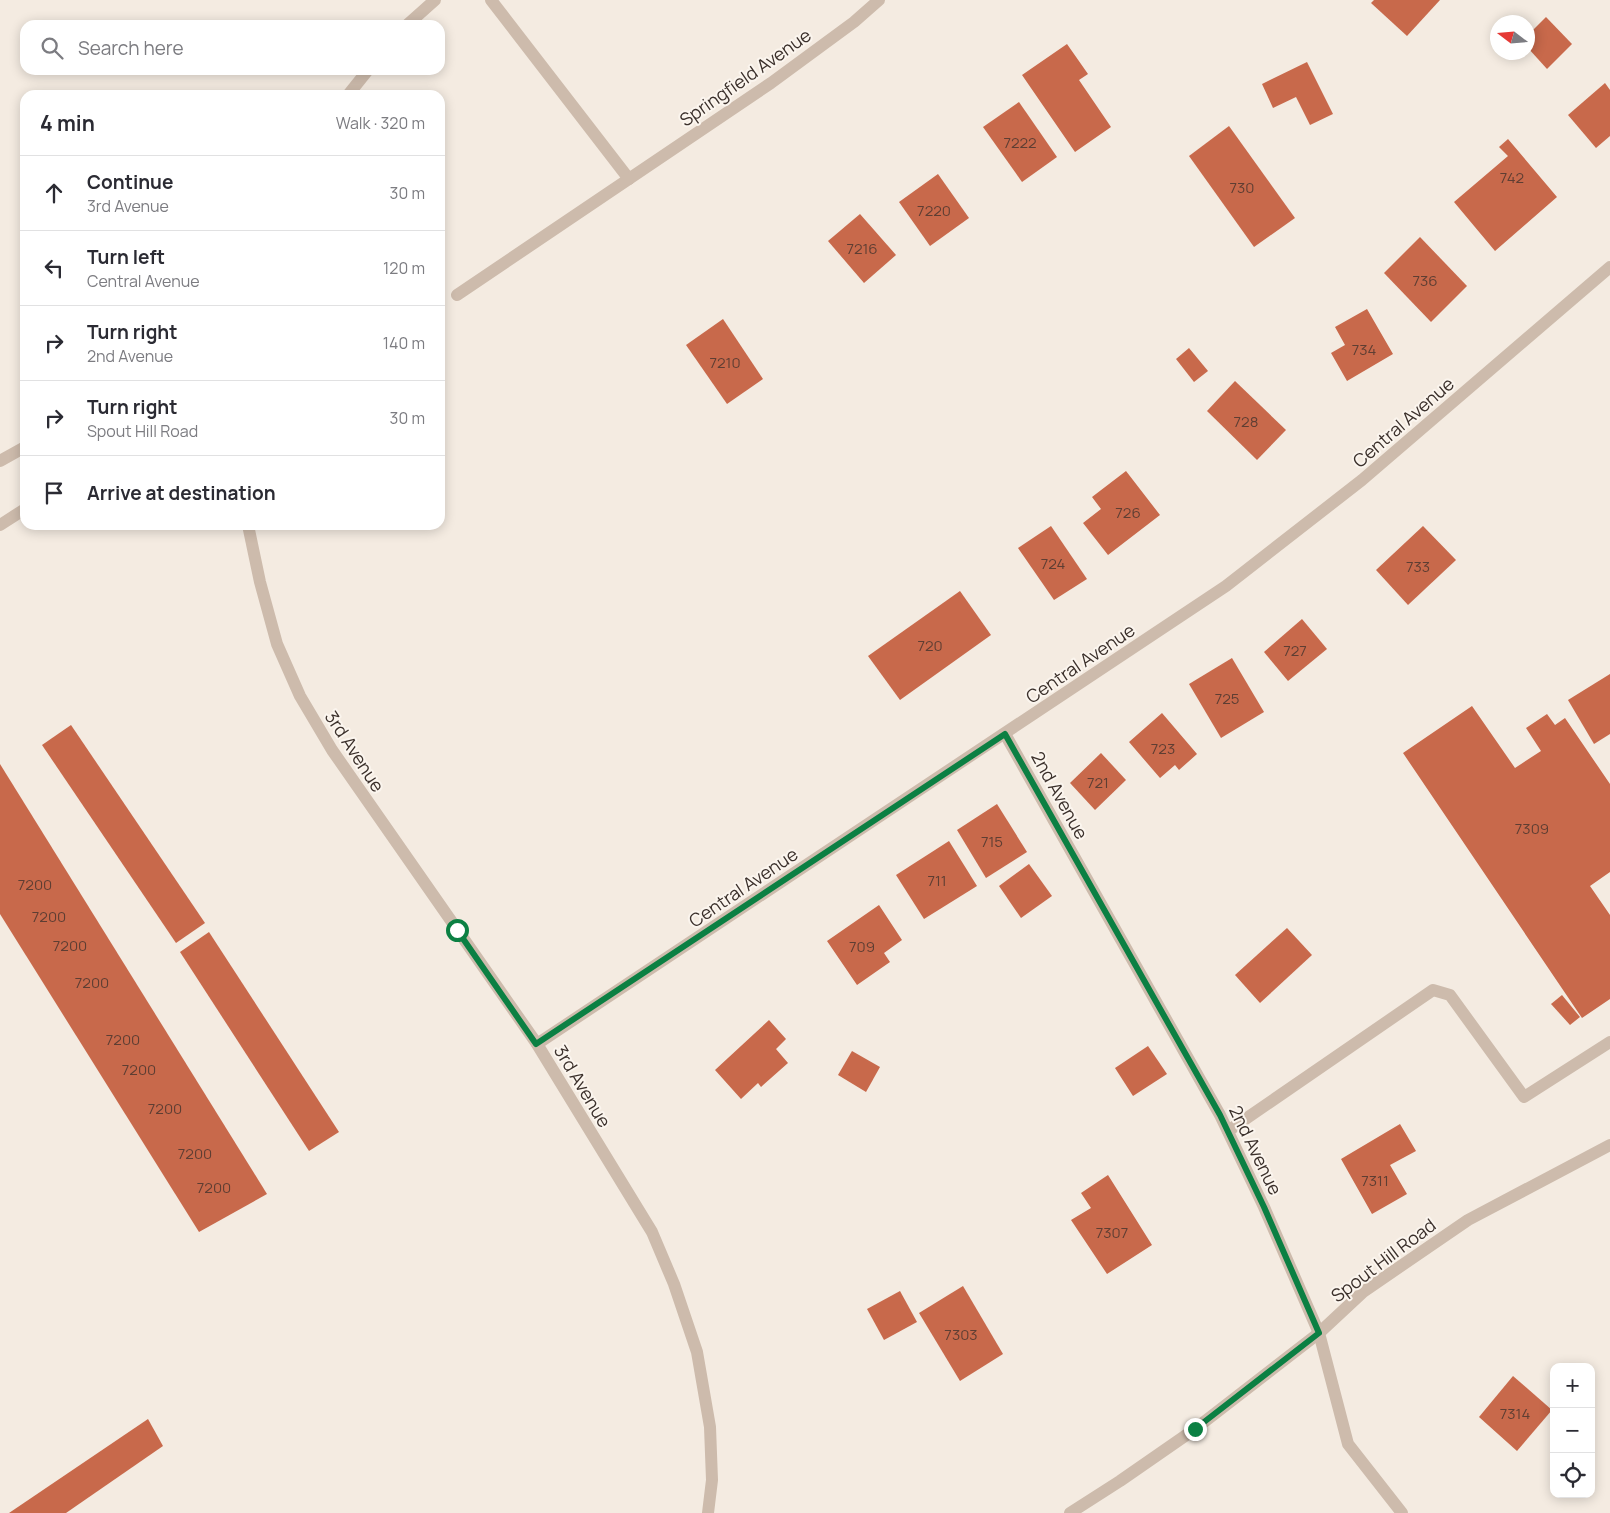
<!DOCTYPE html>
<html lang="en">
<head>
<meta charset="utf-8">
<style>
	body { margin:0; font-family:Manrope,sans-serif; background:#f2f2f3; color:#2b2b33 }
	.controls { position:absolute; right:15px; bottom:15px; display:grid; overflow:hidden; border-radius:10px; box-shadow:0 2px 12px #0003 }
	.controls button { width:45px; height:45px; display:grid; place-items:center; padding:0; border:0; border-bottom:1px solid #e1e1e2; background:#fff; color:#2b2b33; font:25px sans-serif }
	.compass { position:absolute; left:1490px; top:15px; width:45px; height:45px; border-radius:50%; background:#fff; box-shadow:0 2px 12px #0003; rotate:286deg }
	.stop { position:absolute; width:15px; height:15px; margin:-11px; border:4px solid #0b8043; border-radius:50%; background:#fff }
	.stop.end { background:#0b8043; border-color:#fff; box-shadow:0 1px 5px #0008 }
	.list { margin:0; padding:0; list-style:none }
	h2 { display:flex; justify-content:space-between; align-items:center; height:65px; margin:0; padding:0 20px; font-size:21px }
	h2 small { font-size:16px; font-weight:400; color:#7c7c81 }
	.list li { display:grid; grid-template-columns:32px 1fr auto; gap:15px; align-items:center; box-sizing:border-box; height:75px; padding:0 20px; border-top:1px solid #e1e1e2 }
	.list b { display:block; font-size:19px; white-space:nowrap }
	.list p { margin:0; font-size:16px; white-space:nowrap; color:#7c7c81 }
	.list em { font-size:16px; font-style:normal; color:#7c7c81 }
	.icon { flex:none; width:28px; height:28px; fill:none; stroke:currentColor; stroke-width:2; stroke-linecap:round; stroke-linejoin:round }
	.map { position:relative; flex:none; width:1610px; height:1513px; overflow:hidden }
	.search { position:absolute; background:#fff; box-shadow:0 2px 12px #0003; left:20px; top:20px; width:425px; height:55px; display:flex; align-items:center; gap:12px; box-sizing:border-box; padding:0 18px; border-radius:15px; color:#7c7c81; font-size:19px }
	.panel { position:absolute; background:#fff; box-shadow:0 2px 12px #0003; left:20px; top:90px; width:425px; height:440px; border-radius:15px }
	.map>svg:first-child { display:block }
	.building { fill:#c8694b }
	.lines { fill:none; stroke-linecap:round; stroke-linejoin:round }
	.service { stroke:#cdbbac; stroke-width:12 }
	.minor { stroke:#cdbbac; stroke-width:12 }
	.tertiary { stroke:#cdbbac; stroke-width:12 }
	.route { stroke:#0b8043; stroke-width:6 }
	.labels { text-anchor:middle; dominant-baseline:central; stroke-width:4; stroke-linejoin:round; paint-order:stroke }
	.number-label { font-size:15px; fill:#5e3e33 }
	.street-label { font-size:18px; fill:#3b302b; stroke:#fbf5ee }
</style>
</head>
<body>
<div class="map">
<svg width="1610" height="1513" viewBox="0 0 1610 1513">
	<rect width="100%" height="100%" fill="#f4ebe1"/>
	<g class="building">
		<path d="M1374,0H1440L1407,36L1371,3Z"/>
		<path d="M1546,17L1572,44L1547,69L1528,48V35Z"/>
		<path d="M1067,44L1088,74L1079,80L1111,127L1075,152L1022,75Z"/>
		<path d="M1307,62L1333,114L1310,125L1296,97L1273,108L1262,84Z"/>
		<path d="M1605,83L1610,90V136L1596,148L1568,115Z"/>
		<path d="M1019,102L1057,157L1022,182L983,127Z"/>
		<path d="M1229,126L1295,218L1254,247L1189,156Z"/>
		<path d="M1508,139L1557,197L1495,251L1454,202L1508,156L1499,147Z"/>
		<path d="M938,174L969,218L930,246L899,202Z"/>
		<path d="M860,214L896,255L864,283L828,241Z"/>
		<path d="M1420,237L1467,286L1431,322L1384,273Z"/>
		<path d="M1367,309L1393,354L1347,381L1331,353L1345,345L1335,327Z"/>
		<path d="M723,319L763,379L727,404L686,345Z"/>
		<path d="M1189,348L1208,371L1194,382L1176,359Z"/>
		<path d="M1235,381L1286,430L1257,460L1207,411Z"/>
		<path d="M1126,471L1160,515L1108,555L1083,523L1101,509L1092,497Z"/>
		<path d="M1051,526L1087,579L1054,600L1018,548Z"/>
		<path d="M1423,526L1456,560L1408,605L1376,570Z"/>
		<path d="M960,591L991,635L900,700L868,656Z"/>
		<path d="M1302,619L1327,649L1288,681L1264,652Z"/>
		<path d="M1232,658L1264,712L1221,738L1189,684Z"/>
		<path d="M1610,674V734L1594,744L1568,700Z"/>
		<path d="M1472,706L1515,768L1541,751L1526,728L1547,714L1555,725L1565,718L1610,784V872L1590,886L1610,915V999L1582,1018L1403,753Z"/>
		<path d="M1162,713L1197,754L1179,770L1175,765L1160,778L1129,742Z"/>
		<path d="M71,725L205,923L176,943L42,745Z"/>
		<path d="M1101,753L1126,780L1095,810L1070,783Z"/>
		<path d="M0,764L267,1194L199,1232L0,914Z"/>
		<path d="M997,804L1027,852L986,878L957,830Z"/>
		<path d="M949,841L977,886L924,919L896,875Z"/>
		<path d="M1029,864L1052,896L1021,918L999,886Z"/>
		<path d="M879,905L902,940L884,953L890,962L857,985L827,941Z"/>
		<path d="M1287,928L1312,955L1260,1003L1235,975Z"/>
		<path d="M209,932L339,1132L309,1151L180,952Z"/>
		<path d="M1562,995L1580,1017L1570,1025L1551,1004Z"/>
		<path d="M769,1020L786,1039L776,1049L788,1063L761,1087L758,1083L741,1099L715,1070Z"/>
		<path d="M1148,1046L1167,1074L1133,1096L1115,1068Z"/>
		<path d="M852,1051L880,1067L866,1092L838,1075Z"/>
		<path d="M1400,1124L1416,1151L1390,1165L1407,1194L1372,1214L1341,1159Z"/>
		<path d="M1108,1175L1152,1245L1107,1274L1071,1220L1091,1208L1081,1193Z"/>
		<path d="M963,1286L1003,1354L960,1381L919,1313Z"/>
		<path d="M900,1291L917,1322L884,1340L867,1309Z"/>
		<path d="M1513,1376L1552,1410L1517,1451L1479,1417Z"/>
		<path d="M148,1419L163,1446L66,1513H9Z"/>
	</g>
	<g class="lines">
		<path class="service" d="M1228,1131L1433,990L1450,995L1524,1097L1610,1042"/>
		<g class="minor">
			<path d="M491,0L629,179"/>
			<path d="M457,295L771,83L854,22L879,0"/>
			<path d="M0,461L25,447"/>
			<path d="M0,525L25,509"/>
			<path d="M1005,734L1220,1115L1264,1207L1319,1333L1348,1444L1402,1513"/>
			<path d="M537,1044L1226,586L1362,480L1610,267"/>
		</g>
		<g class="tertiary">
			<path d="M407,25L435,0"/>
			<path d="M348,95L368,70"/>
			<path d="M248,525L260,582L277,644L300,696L332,750L537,1044L652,1232L674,1284L697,1352L710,1427L712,1480L708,1513"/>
			<path d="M1070,1513L1120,1481L1195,1429L1319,1333L1363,1292L1468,1220L1610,1145"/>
		</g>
	</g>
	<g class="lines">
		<path class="route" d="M457,930L536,1044L1005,734L1220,1115L1264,1207L1319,1333L1195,1429"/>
	</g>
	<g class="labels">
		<g class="number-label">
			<text x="1020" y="142">7222</text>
			<text x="1512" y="177">742</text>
			<text x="1242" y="187">730</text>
			<text x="934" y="210">7220</text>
			<text x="862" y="248">7216</text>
			<text x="1425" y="280">736</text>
			<text x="1364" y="349">734</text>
			<text x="725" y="362">7210</text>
			<text x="1246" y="421">728</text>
			<text x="1128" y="512">726</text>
			<text x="1053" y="563">724</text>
			<text x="1418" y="566">733</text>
			<text x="930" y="645">720</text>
			<text x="1295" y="650">727</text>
			<text x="1227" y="698">725</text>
			<text x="1163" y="748">723</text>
			<text x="1098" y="782">721</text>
			<text x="1532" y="828">7309</text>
			<text x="992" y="841">715</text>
			<text x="937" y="880">711</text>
			<text x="35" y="884">7200</text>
			<text x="49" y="916">7200</text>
			<text x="70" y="945">7200</text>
			<text x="862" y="946">709</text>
			<text x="92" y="982">7200</text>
			<text x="123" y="1039">7200</text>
			<text x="139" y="1069">7200</text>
			<text x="165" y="1108">7200</text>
			<text x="195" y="1153">7200</text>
			<text x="1375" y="1180">7311</text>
			<text x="214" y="1187">7200</text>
			<text x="1112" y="1232">7307</text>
			<text x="961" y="1334">7303</text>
			<text x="1515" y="1413">7314</text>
		</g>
		<g class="street-label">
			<text transform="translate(745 77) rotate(-35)">Springfield Avenue</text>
			<text transform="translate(1403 422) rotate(-41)">Central Avenue</text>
			<text transform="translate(1080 663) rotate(-34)">Central Avenue</text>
			<text transform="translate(355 751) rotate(57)">3rd Avenue</text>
			<text transform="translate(1060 795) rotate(61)">2nd Avenue</text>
			<text transform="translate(743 887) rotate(-34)">Central Avenue</text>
			<text transform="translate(583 1086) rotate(59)">3rd Avenue</text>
			<text transform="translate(1256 1150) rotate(64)">2nd Avenue</text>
			<text transform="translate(1383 1260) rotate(-37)">Spout Hill Road</text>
		</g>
	</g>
</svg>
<div class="controls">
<button>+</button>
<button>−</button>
<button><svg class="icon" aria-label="locate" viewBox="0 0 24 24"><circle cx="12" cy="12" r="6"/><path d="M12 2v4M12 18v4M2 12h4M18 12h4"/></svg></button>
</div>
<svg class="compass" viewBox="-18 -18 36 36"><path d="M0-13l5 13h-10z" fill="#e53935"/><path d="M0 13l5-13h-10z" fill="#7c7c81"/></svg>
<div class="stop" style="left:457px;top:930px"></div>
<div class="stop end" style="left:1195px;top:1429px"></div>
<div class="search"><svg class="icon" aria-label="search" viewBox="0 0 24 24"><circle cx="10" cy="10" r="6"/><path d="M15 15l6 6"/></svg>Search here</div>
<section class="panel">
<h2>4 min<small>Walk · 320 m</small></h2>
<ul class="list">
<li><svg class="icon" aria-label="ahead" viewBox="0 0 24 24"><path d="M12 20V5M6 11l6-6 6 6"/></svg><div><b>Continue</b><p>3rd Avenue</p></div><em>30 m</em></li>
<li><svg class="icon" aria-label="left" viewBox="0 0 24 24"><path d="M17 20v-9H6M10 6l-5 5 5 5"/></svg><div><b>Turn left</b><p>Central Avenue</p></div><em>120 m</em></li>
<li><svg class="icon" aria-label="right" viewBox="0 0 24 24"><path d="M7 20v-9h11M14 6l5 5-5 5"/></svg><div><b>Turn right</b><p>2nd Avenue</p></div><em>140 m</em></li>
<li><svg class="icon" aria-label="right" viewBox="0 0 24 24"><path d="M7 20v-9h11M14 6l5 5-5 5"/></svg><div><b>Turn right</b><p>Spout Hill Road</p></div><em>30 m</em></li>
<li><svg class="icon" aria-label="arrive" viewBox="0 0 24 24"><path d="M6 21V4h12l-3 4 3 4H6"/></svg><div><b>Arrive at destination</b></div></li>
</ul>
</section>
</div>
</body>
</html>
